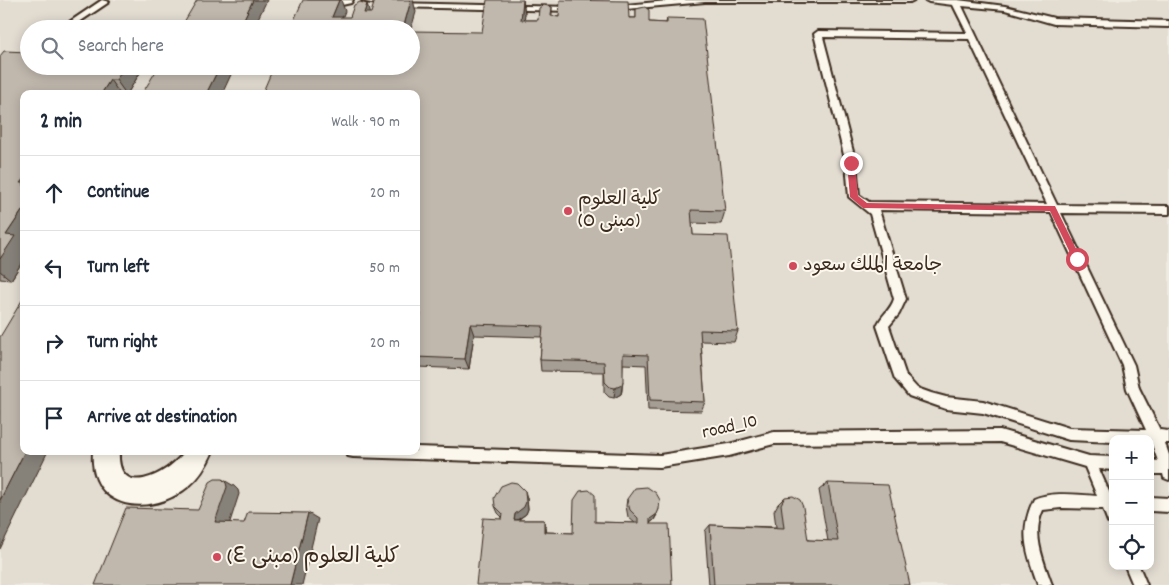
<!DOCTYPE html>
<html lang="en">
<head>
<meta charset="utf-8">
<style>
	body { margin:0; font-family:Dekko,"Playpen Sans Arabic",sans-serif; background:#f2f2f3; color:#1f2937 }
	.controls { position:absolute; right:15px; bottom:15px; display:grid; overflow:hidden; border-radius:10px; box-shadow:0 2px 12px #0003 }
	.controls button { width:45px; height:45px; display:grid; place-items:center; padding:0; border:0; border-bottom:1px solid #e0e1e3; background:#fff; color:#1f2937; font:25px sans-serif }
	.stop { position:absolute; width:15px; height:15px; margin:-11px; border:4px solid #d1495b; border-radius:50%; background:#fff }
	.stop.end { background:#d1495b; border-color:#fff; box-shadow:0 1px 5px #0008 }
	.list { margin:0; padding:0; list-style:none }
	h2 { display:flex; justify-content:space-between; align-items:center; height:65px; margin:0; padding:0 20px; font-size:21px }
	h2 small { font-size:16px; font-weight:400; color:#747a83 }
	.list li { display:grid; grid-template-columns:32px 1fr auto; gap:15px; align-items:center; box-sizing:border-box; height:75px; padding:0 20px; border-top:1px solid #e0e1e3 }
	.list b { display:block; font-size:19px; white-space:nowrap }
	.list em { font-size:16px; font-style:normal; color:#747a83 }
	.icon { flex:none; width:28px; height:28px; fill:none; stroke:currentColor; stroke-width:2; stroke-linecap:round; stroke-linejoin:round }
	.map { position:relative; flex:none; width:1169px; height:585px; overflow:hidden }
	.search { position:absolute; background:#fff; box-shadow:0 2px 12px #0003; left:20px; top:20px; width:400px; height:55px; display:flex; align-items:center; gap:12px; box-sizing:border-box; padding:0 18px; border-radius:28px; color:#747a83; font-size:19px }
	.panel { position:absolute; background:#fff; box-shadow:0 2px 12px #0003; left:20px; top:90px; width:400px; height:365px; border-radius:10px }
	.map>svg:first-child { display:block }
	.built { fill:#e2dcd1; fill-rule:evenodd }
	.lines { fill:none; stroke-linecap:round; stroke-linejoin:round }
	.service-casing { stroke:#3b2a1e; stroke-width:4 }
	.minor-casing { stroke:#3b2a1e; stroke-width:4 }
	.service { fill:#fbf7ec; fill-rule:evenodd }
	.minor { fill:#fbf7ec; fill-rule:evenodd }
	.wall { fill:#a59e95; stroke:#3b2a1e }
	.shaded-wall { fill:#868179; stroke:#3b2a1e }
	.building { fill:#c0b8ad; stroke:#3b2a1e }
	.route { fill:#d1495b }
	.poi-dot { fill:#d1495b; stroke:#fbf7ec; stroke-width:2 }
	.labels { text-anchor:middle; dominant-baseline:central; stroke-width:4; stroke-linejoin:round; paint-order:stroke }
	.poi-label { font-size:19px; fill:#3b2a1e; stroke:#fbf7ec; text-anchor:start }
	.street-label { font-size:19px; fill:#3b2a1e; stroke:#fbf7ec }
	.near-poi-label { font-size:22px; fill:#3b2a1e; stroke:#fbf7ec; text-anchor:start }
</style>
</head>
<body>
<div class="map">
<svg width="1169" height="585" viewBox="0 0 1169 585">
	<rect width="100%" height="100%" fill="#f0ebe0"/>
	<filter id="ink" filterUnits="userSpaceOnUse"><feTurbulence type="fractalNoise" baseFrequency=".02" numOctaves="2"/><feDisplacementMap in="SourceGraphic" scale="10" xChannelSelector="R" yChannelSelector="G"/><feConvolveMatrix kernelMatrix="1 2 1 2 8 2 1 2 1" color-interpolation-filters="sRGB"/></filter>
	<g filter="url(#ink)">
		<path class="built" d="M0,0H1169V585H0ZM29,29H411V66H29ZM24,94H416V451H24ZM1113,439H1150V566H1113Z"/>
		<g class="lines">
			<g class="service-casing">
				<g id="service">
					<path d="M102,0L109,2L69,29H59Z"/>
					<path d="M362,0L393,3L574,7L578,9L574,11L393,7L366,2Z"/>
					<path d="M678,0H914L910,2H705L615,10L611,8L615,6Z"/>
					<path d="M925,0H958L1005,6L1054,18L1169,21V27L1054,24L1005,10L962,6L1057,205L1169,206V214L1061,213L1134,365L1139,388L1160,430L1169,431V443H1165L1169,455V480L1164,478L1163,474H1150V460L1158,461L1150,439H1113V442L1069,440L983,413L946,409L909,396L895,379L877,326C881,315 891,310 894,299L870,214L849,197L846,163L814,34L818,31L967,33L953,5L929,2ZM823,37L969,39L1047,204L869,202L859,195L856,163ZM879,210L1051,212L1122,365L1127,389L1146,430L1069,428L983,401L946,397L931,393L917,388L906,376L889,326L899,314L906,299Z"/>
					<path d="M1000,430L1089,456L1113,457V470L1099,469L1111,496H1113V524L1108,522L1103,509L1061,508L1043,510C1031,534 1044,562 1052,585H1038C1027,553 1018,532 1034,499C1053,491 1077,495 1097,496L1085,467L1000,442L774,444L729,456L660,467L353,457L348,456L347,451H416V447L660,455L729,444L774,432Z"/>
					<path d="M1150,497L1169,498V512L1150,511Z"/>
					<path d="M1125,566H1139L1147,585H1133Z"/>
				</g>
			</g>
			<g class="minor-casing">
				<g id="minor">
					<path d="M309,0H353L351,3L333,7L311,3Z"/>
					<path d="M93,451H119C116,501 168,475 185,451H213C207,465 200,477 189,486C151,518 88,511 93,451Z"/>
				</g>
			</g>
			<use href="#service" class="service"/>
			<use href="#minor" class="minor"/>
		</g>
		<g class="wall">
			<path d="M523,0L525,14L524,20H538L552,7V16L636,18V9L649,22L666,23L667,18L725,211L721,224L692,223L693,235L738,331L734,342L701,341L705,402L701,411L648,410L646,365L623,364L622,391L621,394L614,398L609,397L604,392V372L541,371L540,360L542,337L474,335L469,369L418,367L416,364V337L418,326L416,325V94L482,32Z"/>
			<path d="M0,56L29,66H141L143,68L127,94H24V259L11,280L0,279Z"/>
			<path d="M828,483L910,585H709L705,531L710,525L776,527L774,511L778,504L785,497L808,540L828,541L819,490Z"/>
			<path d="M527,498L528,509L526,514L518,520H544L546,526L545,532L573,533L595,522L635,523L628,517L626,506L627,499L657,515L654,520L650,523L672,585L502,519V517L498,513L495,506Z"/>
		</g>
		<g class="shaded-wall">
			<path d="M253,0H267L253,29H239Z"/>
			<path d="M339,0H341L345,11L338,29L332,17Z"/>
			<path d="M411,0H413L416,12L411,29H403Z"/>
			<path d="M523,0L525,14L522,34L521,20Z"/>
			<path d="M367,4L371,19L364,13Z"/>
			<path d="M125,66H141L143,68L127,94H126L116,80Z"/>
			<path d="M220,66H235L222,94H206Z"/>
			<path d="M110,80L120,94H101Z"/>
			<path d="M24,208V259L11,280L0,271V259L6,235Z"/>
			<path d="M470,324L474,335L469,369L465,359Z"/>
			<path d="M623,381L621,394L614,398L615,388Z"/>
			<path d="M25,451H48L0,549V500Z"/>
			<path d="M222,479L234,486L238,490L239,494L228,528L215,522Z"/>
			<path d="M525,491L527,498L528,509L526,514L517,520H514L515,514Z"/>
			<path d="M659,509L654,520L647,525L650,519Z"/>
			<path d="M308,513L318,519L302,585H290Z"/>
			<path d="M544,520L546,526L545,538L544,532Z"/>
		</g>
		<g class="building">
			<path d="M197,0H253L239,29H180Z"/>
			<path d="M303,0H339L332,17H350L354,5L360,2L367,4L364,13H371L375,0H411L403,29H290Z"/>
			<path d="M487,0H523L521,20H538L539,8L544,5L552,7L551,16L559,17L560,0L628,1L629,18H636V9L645,7L649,10V22L667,23V18L703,19L725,211L691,210L693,235L728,236L738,331L700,330L705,402L650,400L648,355L623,354V381L622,385L615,388L610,387L605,382L604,362L540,360L543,326L470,324L465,359L416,357V337L421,314H416V94H262L274,66H411V31L482,32Z"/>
			<path d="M4,51L29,52V66H125L116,80H110L101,94H24V178L20,183H24V208L6,235L15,236L0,259V56Z"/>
			<path d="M159,66H220L206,94H142Z"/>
			<path d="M24,297V451H25L0,500V337Z"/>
			<path d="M215,479H222L226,483L227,487L215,522L244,523L248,512L308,513L290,585H95L126,508L198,510L210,482Z"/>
			<path d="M511,482L517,483L525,491L526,502L524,507L515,514L514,520H544V532L573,533L574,500L580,491L589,490L595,495V522L638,523V518L630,510L627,499L635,488L647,487L656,493L660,500L659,509L657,514L650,519V524H669L672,585H476L483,518L502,519L503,514L495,506L494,498L501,486Z"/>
			<path d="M828,483L888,485L910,585H714L710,525L784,528L781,504L785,497L793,496L800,500L803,507L808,540L838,541Z"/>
		</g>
	</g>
	<path class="route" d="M851,160L855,163L858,196L867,203L1055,206L1081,259L1080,261H1074L1050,211L863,208L850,197L847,163Z"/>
	<g class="poi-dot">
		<circle cx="568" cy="211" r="5"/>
		<circle cx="793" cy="266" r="5"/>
		<circle cx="217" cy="557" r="5"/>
	</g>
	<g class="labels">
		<g class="poi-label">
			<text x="578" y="200">كلية العلوم<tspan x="578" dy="22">(مبنى ٥)</tspan></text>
			<text x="803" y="266">جامعة الملك سعود</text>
		</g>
		<g class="street-label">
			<text transform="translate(730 428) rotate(-13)">road_10</text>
		</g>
		<g class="near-poi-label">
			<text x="227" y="557">كلية العلوم (مبنى ٤)</text>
		</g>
	</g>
</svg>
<div class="controls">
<button>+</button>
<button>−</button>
<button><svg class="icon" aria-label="locate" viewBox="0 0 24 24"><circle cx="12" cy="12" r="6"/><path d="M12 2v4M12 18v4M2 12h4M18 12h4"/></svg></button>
</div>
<div class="stop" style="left:1077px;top:259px"></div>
<div class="stop end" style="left:851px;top:163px"></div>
<div class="search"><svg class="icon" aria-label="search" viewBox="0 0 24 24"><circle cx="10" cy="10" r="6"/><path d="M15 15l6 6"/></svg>Search here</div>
<section class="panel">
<h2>2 min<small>Walk · 90 m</small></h2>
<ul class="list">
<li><svg class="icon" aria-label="ahead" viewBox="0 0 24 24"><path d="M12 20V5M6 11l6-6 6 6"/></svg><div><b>Continue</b></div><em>20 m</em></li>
<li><svg class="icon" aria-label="left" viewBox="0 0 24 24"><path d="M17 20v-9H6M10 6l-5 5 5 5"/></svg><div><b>Turn left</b></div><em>50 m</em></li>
<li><svg class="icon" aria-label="right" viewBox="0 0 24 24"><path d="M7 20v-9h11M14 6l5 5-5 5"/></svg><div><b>Turn right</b></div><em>20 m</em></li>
<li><svg class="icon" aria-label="arrive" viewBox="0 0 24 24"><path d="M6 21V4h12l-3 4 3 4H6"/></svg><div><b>Arrive at destination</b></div></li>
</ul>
</section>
</div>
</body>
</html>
